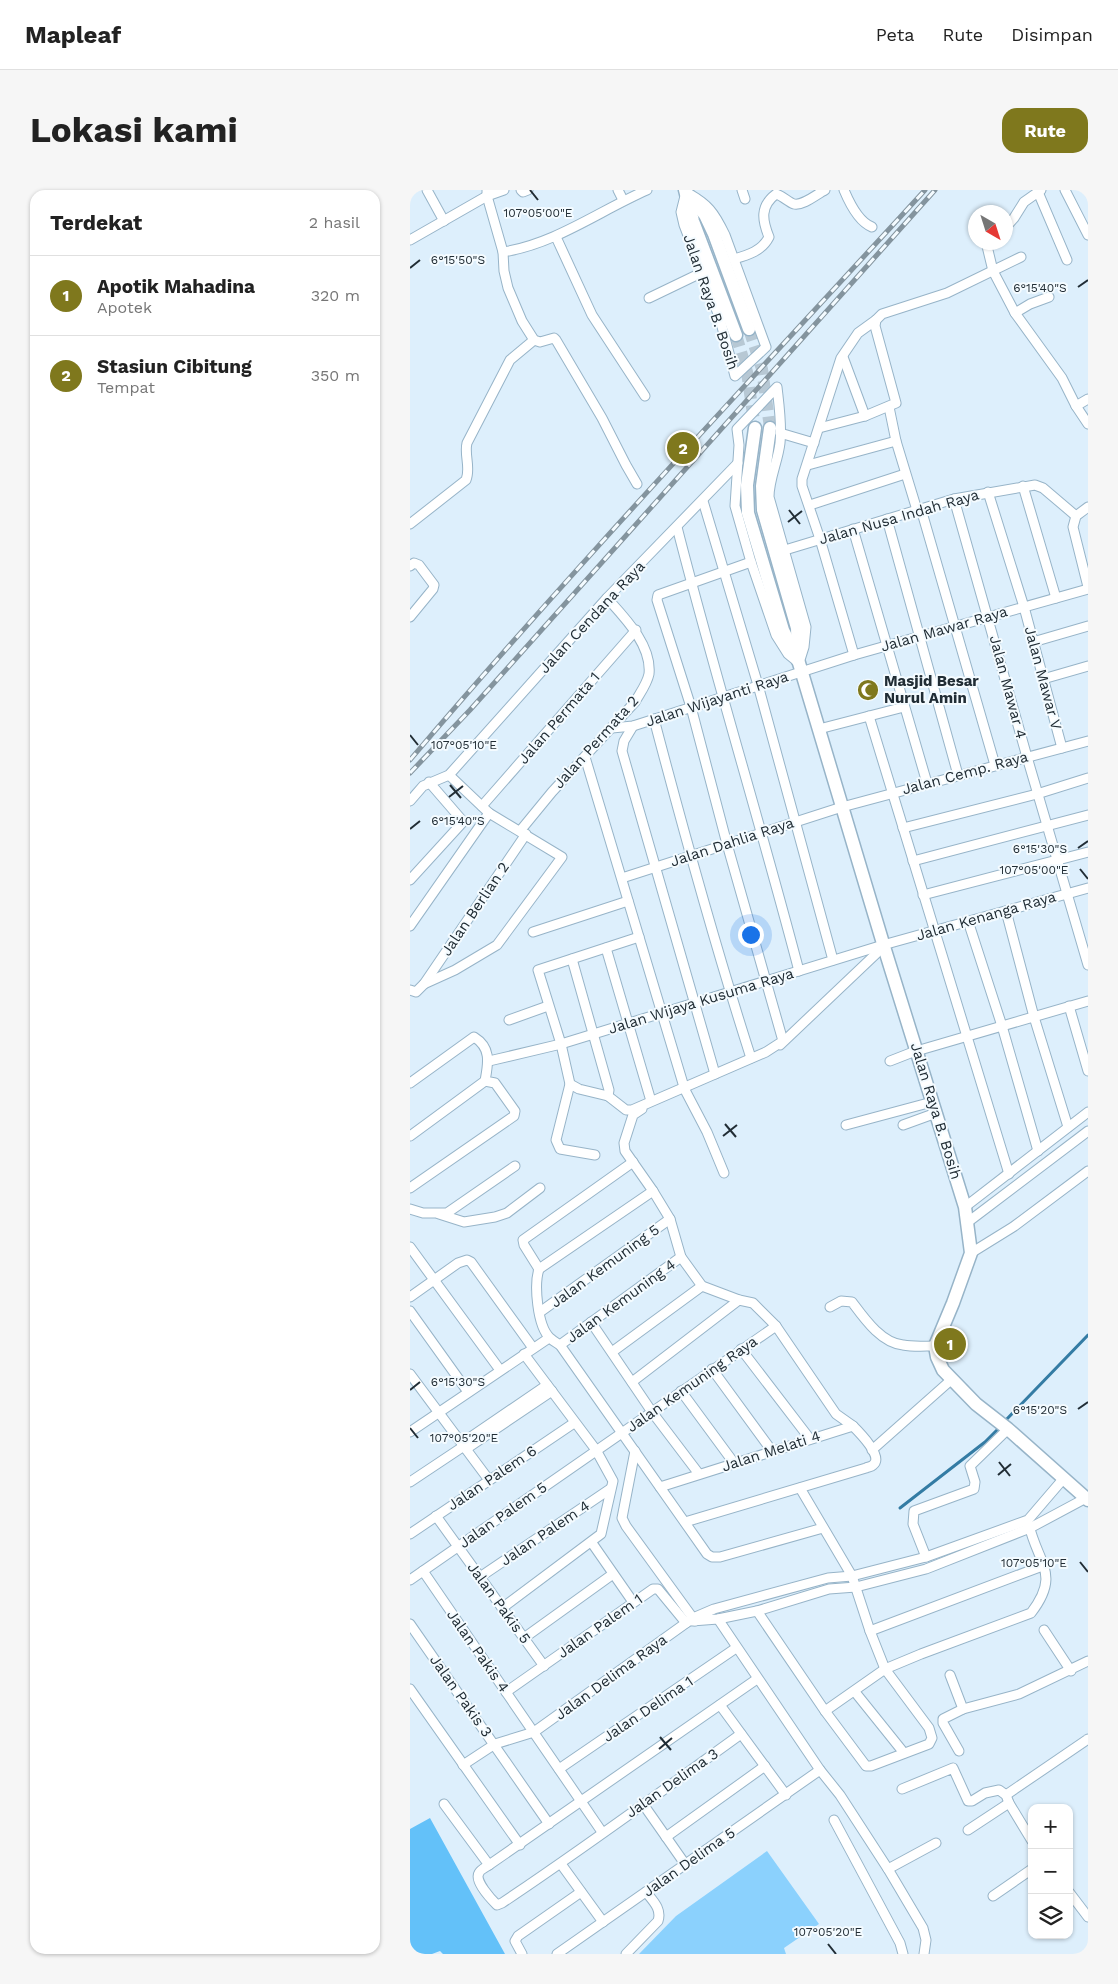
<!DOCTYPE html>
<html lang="id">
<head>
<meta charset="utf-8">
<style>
	body { margin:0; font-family:"Work Sans",sans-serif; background:#f6f6f6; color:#222 }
	.controls { position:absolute; right:15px; bottom:15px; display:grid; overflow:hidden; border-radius:10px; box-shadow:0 1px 4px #0004 }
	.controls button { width:45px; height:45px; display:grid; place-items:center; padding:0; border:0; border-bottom:1px solid #e0e0e0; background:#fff; color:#222; font:25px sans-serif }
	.compass { position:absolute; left:558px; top:15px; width:45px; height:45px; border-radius:50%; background:#fff; box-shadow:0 1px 4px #0004; rotate:141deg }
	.you { position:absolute; left:340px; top:744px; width:18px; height:18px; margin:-12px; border:4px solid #fff; border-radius:50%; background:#1a73e8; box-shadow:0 0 0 8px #1a73e833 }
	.badge { display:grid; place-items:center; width:32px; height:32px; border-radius:50%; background:#7f781d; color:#fff; font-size:16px; font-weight:700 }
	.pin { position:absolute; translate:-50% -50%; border:2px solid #fff; box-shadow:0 1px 5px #0006 }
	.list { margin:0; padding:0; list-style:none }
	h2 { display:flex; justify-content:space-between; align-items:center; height:65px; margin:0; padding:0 20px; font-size:21px }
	h2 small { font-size:16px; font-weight:400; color:#767676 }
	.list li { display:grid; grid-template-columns:32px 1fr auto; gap:15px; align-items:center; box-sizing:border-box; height:80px; padding:0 20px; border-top:1px solid #e0e0e0 }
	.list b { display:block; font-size:19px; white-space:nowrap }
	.list p { margin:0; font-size:16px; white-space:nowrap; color:#767676 }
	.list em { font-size:16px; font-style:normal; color:#767676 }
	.icon { flex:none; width:28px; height:28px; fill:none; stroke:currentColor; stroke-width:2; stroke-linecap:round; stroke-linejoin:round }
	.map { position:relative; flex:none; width:678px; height:1764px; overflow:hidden; border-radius:15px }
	header { display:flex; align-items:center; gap:30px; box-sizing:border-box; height:70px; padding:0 25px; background:#fff; border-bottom:1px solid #e0e0e0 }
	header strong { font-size:24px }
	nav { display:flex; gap:28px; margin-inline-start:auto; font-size:18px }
	.intro { display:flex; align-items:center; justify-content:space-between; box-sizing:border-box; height:120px; padding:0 30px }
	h1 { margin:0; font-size:35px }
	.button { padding:12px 22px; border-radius:15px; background:#7f781d; color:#fff; font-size:18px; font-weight:700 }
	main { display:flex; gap:30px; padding:0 30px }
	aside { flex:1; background:#fff; border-radius:15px; box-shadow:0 1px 4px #0004 }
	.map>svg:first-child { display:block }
	.green { fill:#8bd1fd }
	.forest { fill:#63c1f9 }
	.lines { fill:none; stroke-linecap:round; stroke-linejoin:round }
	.stream { stroke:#347ca4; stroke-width:3 }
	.secondary-tunnel { stroke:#b7c8d4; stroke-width:12; stroke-dasharray:12 6; stroke-linecap:butt }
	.street-casing { stroke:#97b4c8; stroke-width:11 }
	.secondary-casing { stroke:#97b4c8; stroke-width:15 }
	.street { stroke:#fff; stroke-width:9 }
	.secondary { stroke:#fff; stroke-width:12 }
	.rail-casing { stroke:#84949e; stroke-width:5 }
	.rail { stroke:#f4fbff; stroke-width:3; stroke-dasharray:9; stroke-linecap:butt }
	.ticks { fill:none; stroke:#212d35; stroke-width:2 }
	.labels { text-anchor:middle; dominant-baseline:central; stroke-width:4; stroke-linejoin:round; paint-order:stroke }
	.street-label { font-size:15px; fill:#212d35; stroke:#f4fbff }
	.poi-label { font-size:15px; font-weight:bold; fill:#212d35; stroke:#f4fbff; text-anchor:start }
	.ticks-label { font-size:12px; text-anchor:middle; fill:#212d35; stroke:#f4fbff; stroke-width:4; stroke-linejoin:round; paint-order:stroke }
</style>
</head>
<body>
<header>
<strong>Mapleaf</strong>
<nav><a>Peta</a><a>Rute</a><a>Disimpan</a></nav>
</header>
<div class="intro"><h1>Lokasi kami</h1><a class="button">Rute</a></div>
<main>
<aside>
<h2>Terdekat<small>2 hasil</small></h2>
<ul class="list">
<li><span class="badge">1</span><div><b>Apotik Mahadina</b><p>Apotek</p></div><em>320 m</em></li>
<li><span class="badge">2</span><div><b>Stasiun Cibitung</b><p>Tempat</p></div><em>350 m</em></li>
</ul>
</aside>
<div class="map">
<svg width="678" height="1764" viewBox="0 0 678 1764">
	<rect width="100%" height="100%" fill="#ddeffc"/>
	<path class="green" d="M357,1661L409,1734L374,1758L376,1764H229L266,1726Z"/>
	<path class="forest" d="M20,1628L95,1764H33L30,1761L22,1764H0V1639Z"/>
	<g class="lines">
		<g class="stream">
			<path d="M594,1232L678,1145"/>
			<path d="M490,1318L575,1252L590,1237"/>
		</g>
		<g class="secondary-tunnel">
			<path d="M339,139L352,179L360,238"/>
			<path d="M326,145L337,182L345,238"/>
		</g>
		<g class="street-casing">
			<g id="street">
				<path d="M17,0L34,31"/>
				<path d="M77,0V6L93,62L94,81L98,98L112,131L124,150L130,152L144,148L146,150L192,228L216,275L227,294"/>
				<path d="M111,0L113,2L118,0"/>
				<path d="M208,0L213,10"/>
				<path d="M332,0L335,9"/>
				<path d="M434,0C439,12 449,32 462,37"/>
				<path d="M655,0L678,45"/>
				<path d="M276,2C298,14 304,22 315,45L356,157L325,186L310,129L274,35L271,22Z"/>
				<path d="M628,2L657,70"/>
				<path d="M596,37L604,28L614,12L631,0"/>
				<path d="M146,47L182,125L235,206"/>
				<path d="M0,50L77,6L94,0"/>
				<path d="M576,52L583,81L605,123L652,188L666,216L678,234"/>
				<path d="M93,62C145,54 189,21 237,0"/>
				<path d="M324,69C338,65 352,61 359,47C352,30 350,16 366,4C373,6 378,12 384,14C393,16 407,4 415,0"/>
				<path d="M239,108L293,82"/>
				<path d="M605,123L620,114L639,107"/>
				<path d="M433,167L455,226"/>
				<path d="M367,197C369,215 372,235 370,253C368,271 359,289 359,307L396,437L394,457L389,473L378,464L366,445L341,372L325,316L329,255L327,239Z"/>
				<path d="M666,216L678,209"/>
				<path d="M479,217L486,251L507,320"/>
				<path d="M409,238L455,226L486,213L465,136L466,130L472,124L537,103L611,67"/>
				<path d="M370,243L404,253"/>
				<path d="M398,275L486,251"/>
				<path d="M613,296L646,408"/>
				<path d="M578,302L614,417L652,558"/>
				<path d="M544,309L617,567L678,775"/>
				<path d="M293,311L348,495L423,770"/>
				<path d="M400,315L495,284"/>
				<path d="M678,317L666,326L663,337L678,397"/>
				<path d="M511,319L585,575"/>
				<path d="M477,329L548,585"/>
				<path d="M0,334L56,290C61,278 54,265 57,253L100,170L124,150"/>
				<path d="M267,337C305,486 350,632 389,781"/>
				<path d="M443,339L517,593"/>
				<path d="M375,360L544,309L625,295L633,298L666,326"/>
				<path d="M0,376L4,373L9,375L24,395L23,399L0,427"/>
				<path d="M623,452L678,436"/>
				<path d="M444,465L410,349L392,296V289L431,168L448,143L466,130"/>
				<path d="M633,489L678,476"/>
				<path d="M459,526L599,984"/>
				<path d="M244,529C274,643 305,756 341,868"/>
				<path d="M223,536L214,551L212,561L305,884"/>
				<path d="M202,538L223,536L444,465L678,399"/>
				<path d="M409,539L494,517"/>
				<path d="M175,567L274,897"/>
				<path d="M0,611L13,596L39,585L197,408L328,273"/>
				<path d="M72,616L226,440"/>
				<path d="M493,638L627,604L678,588"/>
				<path d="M110,641L142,602L225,512C230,503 237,494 239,484C242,455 214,427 197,408"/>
				<path d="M503,671L678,625"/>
				<path d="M212,688L432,617L678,551"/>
				<path d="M0,690L52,633L51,629L19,592"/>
				<path d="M513,705L678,662"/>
				<path d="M596,721L624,827L658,937"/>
				<path d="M558,731L592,836L628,961"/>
				<path d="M0,736L79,623"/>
				<path d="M123,742L218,711"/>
				<path d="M229,747L128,780L151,854L160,894L169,899L198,906L216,920H222L356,862L373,851L317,654L281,517L247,410L248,405L341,372"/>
				<path d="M196,758L241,911"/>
				<path d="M162,769L199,900L198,906"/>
				<path d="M14,794L45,780L87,755L152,667L79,623L39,585"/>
				<path d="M0,800L6,802L14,794L116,644"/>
				<path d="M659,816L678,881"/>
				<path d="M99,830L138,816"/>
				<path d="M370,855L469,761L475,760"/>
				<path d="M79,871L151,854L473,755L678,698"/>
				<path d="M480,871L503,862L678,811"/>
				<path d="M0,893L64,847C82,858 78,874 75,891L85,893L105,921L104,926L0,998"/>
				<path d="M160,894L146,950L150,959L185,965"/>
				<path d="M275,900L297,942L314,983"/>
				<path d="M232,919L223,925L214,953L215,961L243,1001L260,1029L271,1067L292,1096L329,1110L343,1113L366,1136L426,1224L443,1236"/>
				<path d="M436,935L522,912"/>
				<path d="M493,935L526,923"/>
				<path d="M0,946L75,891"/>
				<path d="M223,972L113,1050L114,1055L129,1079C124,1094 127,1136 140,1148C143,1151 147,1153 150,1155L297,1364L302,1367H310L413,1338"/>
				<path d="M555,1017L678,922"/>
				<path d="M0,1019L13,1023H37L105,976"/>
				<path d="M29,1024L54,1032L85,1027L97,1023L130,998"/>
				<path d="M558,1032L678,941"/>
				<path d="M0,1057L90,1180"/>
				<path d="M561,1063L603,1037L678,981"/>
				<path d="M129,1079L243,1001"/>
				<path d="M0,1107L48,1073L57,1070L61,1072L123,1158"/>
				<path d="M420,1117L431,1111L442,1112C454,1128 471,1153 493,1155C503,1157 514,1156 525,1156"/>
				<path d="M0,1121L58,1202"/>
				<path d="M130,1122L260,1029"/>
				<path d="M181,1132L242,1222L289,1284"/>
				<path d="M150,1155L271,1067"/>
				<path d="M331,1159L400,1249"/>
				<path d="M202,1162L292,1096"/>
				<path d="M302,1179L362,1261"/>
				<path d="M0,1184L79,1290"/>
				<path d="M222,1192L329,1110"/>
				<path d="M271,1201L324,1273"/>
				<path d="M0,1242L139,1148"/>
				<path d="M52,1253L137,1195"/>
				<path d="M56,1259L142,1201"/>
				<path d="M462,1260L541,1190"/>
				<path d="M225,1261L212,1328L216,1336L285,1431"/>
				<path d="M0,1292L54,1256"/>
				<path d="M250,1297L443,1236C449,1242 474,1267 463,1275C461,1277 458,1277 456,1278L275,1332"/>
				<path d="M26,1326L134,1476"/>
				<path d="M0,1344L164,1233"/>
				<path d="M182,1353L223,1412"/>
				<path d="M516,1367L503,1334L504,1321L564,1299L565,1292L560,1276L598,1239"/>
				<path d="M13,1381L192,1642"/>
				<path d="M70,1387L200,1299"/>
				<path d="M0,1390L366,1136"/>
				<path d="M92,1418L191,1344L203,1291L186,1260L114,1164"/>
				<path d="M347,1421L415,1521L456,1576H461L519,1554L522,1548L519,1538L475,1479L460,1441L442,1386L390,1298"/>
				<path d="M308,1429L410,1580L430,1605L478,1679L513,1738L516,1750L514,1764"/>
				<path d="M282,1431L308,1429L347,1421L419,1399L446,1397L516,1379L620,1338L676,1308"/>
				<path d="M0,1434L139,1634"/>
				<path d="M634,1440L661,1481"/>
				<path d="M460,1441L635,1375"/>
				<path d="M114,1448L203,1384"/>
				<path d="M540,1485L553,1519L609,1504L678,1471"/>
				<path d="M0,1499L110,1655"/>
				<path d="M96,1502L243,1399H248L276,1433"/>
				<path d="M445,1502L494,1563"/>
				<path d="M310,1515L376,1605"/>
				<path d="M415,1521L475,1479L511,1464L621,1423C651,1384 628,1374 619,1335"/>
				<path d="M331,1544C252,1601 173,1659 92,1713L87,1715C82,1710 64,1691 69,1683C70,1680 76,1677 79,1675L347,1489"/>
				<path d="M549,1561L533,1533V1529L553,1519"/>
				<path d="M53,1575L85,1554L124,1542L283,1428L304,1419L418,1388L442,1386L516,1367L618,1330L654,1288"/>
				<path d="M149,1579L326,1458"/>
				<path d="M492,1599L543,1578L558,1611H562L575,1603L589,1600L596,1605L599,1613L622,1651"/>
				<path d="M596,1605L678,1549"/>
				<path d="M34,1614L79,1675"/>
				<path d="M233,1614L275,1674"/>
				<path d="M424,1630L490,1753L493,1764"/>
				<path d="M558,1640L599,1613"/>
				<path d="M256,1647L355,1576"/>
				<path d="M151,1674L193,1732"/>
				<path d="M478,1679L526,1653"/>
				<path d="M659,1702L678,1727"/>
				<path d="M583,1706L622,1679"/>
				<path d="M112,1764L105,1751L108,1746L171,1702"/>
				<path d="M147,1764L410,1580"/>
				<path d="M216,1764L248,1731C252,1719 243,1711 236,1702"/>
			</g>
		</g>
		<g class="secondary-casing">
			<g id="secondary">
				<path d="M275,0L283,31L326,145"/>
				<path d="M279,6L295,25L304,44L339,139"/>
				<path d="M345,238L337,295L338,323L373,440L389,473L475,760L555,1017L561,1063L543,1113L525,1156L527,1167L533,1180L566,1214L598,1239L678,1310"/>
				<path d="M360,238L352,296L353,320L387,438L388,468"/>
			</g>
		</g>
		<use href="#street" class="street"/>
		<use href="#secondary" class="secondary"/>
		<g class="rail-casing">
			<g id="rail">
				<path d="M0,570C166,375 342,189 515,0"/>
				<path d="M0,583L60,520L525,0"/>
			</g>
		</g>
		<use href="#rail" class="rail"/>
	</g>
	<path class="ticks" d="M120,0L128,10M0,78L10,70M668,97L678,90M379,320L390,334M378,332L392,321M0,545L8,555M40,595L51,608M39,607L53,596M0,639L10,631M668,658L678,651M670,679L678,689M315,934L326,947M313,946L327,935M0,1200L10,1192M668,1219L678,1212M0,1238L8,1248M589,1272L600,1286M588,1285L601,1274M670,1372L678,1382M250,1547L261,1560M249,1559L262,1548M418,1754L426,1764"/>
	<defs>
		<g id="mosque-disc" transform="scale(1.125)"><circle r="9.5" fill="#7f781d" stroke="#f4fbff"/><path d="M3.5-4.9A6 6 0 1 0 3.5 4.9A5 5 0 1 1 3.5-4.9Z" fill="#fff"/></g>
	</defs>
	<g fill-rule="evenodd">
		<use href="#mosque-disc" x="458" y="500"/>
	</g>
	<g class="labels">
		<g class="street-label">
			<text transform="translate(301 112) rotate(71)">Jalan Raya B. Bosih</text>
			<text transform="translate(489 327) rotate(-16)">Jalan Nusa Indah Raya</text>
			<text transform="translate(182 427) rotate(-47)">Jalan Cendana Raya</text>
			<text transform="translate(534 439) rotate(-16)">Jalan Mawar Raya</text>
			<text transform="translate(633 488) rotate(75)">Jalan Mawar V</text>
			<text transform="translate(598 497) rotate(75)">Jalan Mawar 4</text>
			<text transform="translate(307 509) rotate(-18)">Jalan Wijayanti Raya</text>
			<text transform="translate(149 528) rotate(-49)">Jalan Permata 1</text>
			<text transform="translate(186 552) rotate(-48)">Jalan Permata 2</text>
			<text transform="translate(555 583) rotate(-15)">Jalan Cemp. Raya</text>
			<text transform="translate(322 652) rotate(-18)">Jalan Dahlia Raya</text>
			<text transform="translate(65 719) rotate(-56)">Jalan Berlian 2</text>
			<text transform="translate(576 726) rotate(-16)">Jalan Kenanga Raya</text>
			<text transform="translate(291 811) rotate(-17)">Jalan Wijaya Kusuma Raya</text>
			<text transform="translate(526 921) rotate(73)">Jalan Raya B. Bosih</text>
			<text transform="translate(195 1076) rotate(-36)">Jalan Kemuning 5</text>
			<text transform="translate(211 1111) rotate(-36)">Jalan Kemuning 4</text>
			<text transform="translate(282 1194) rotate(-35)">Jalan Kemuning Raya</text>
			<text transform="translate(361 1261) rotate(-18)">Jalan Melati 4</text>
			<text transform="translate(82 1288) rotate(-34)">Jalan Palem 6</text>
			<text transform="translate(93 1325) rotate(-35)">Jalan Palem 5</text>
			<text transform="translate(135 1343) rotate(-34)">Jalan Palem 4</text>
			<text transform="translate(89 1413) rotate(54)">Jalan Pakis 5</text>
			<text transform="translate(190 1436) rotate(-35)">Jalan Palem 1</text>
			<text transform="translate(68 1461) rotate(55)">Jalan Pakis 4</text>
			<text transform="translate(201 1487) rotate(-36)">Jalan Delima Raya</text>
			<text transform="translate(51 1506) rotate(55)">Jalan Pakis 3</text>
			<text transform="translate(238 1519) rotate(-34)">Jalan Delima 1</text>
			<text transform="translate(262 1593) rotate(-35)">Jalan Delima 3</text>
			<text transform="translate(279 1672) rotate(-35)">Jalan Delima 5</text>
		</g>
		<g class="poi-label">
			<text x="474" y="491">Masjid Besar<tspan x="474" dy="17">Nurul Amin</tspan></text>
		</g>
	</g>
	<g class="ticks-label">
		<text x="128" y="27">107°05'00"E</text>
		<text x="48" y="74">6°15'50"S</text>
		<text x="630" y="102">6°15'40"S</text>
		<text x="54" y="559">107°05'10"E</text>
		<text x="48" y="635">6°15'40"S</text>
		<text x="630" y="663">6°15'30"S</text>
		<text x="624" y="684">107°05'00"E</text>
		<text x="48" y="1196">6°15'30"S</text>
		<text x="630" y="1224">6°15'20"S</text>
		<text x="54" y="1252">107°05'20"E</text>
		<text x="624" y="1377">107°05'10"E</text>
		<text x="418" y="1746">107°05'20"E</text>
	</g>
</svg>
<div class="controls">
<button>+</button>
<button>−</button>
<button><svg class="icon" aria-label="layers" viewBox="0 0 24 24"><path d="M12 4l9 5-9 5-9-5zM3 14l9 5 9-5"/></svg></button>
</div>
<svg class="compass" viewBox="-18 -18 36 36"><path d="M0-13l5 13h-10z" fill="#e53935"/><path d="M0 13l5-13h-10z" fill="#767676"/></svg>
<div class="you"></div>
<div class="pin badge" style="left:540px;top:1154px">1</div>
<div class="pin badge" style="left:273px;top:258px">2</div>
</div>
</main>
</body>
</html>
